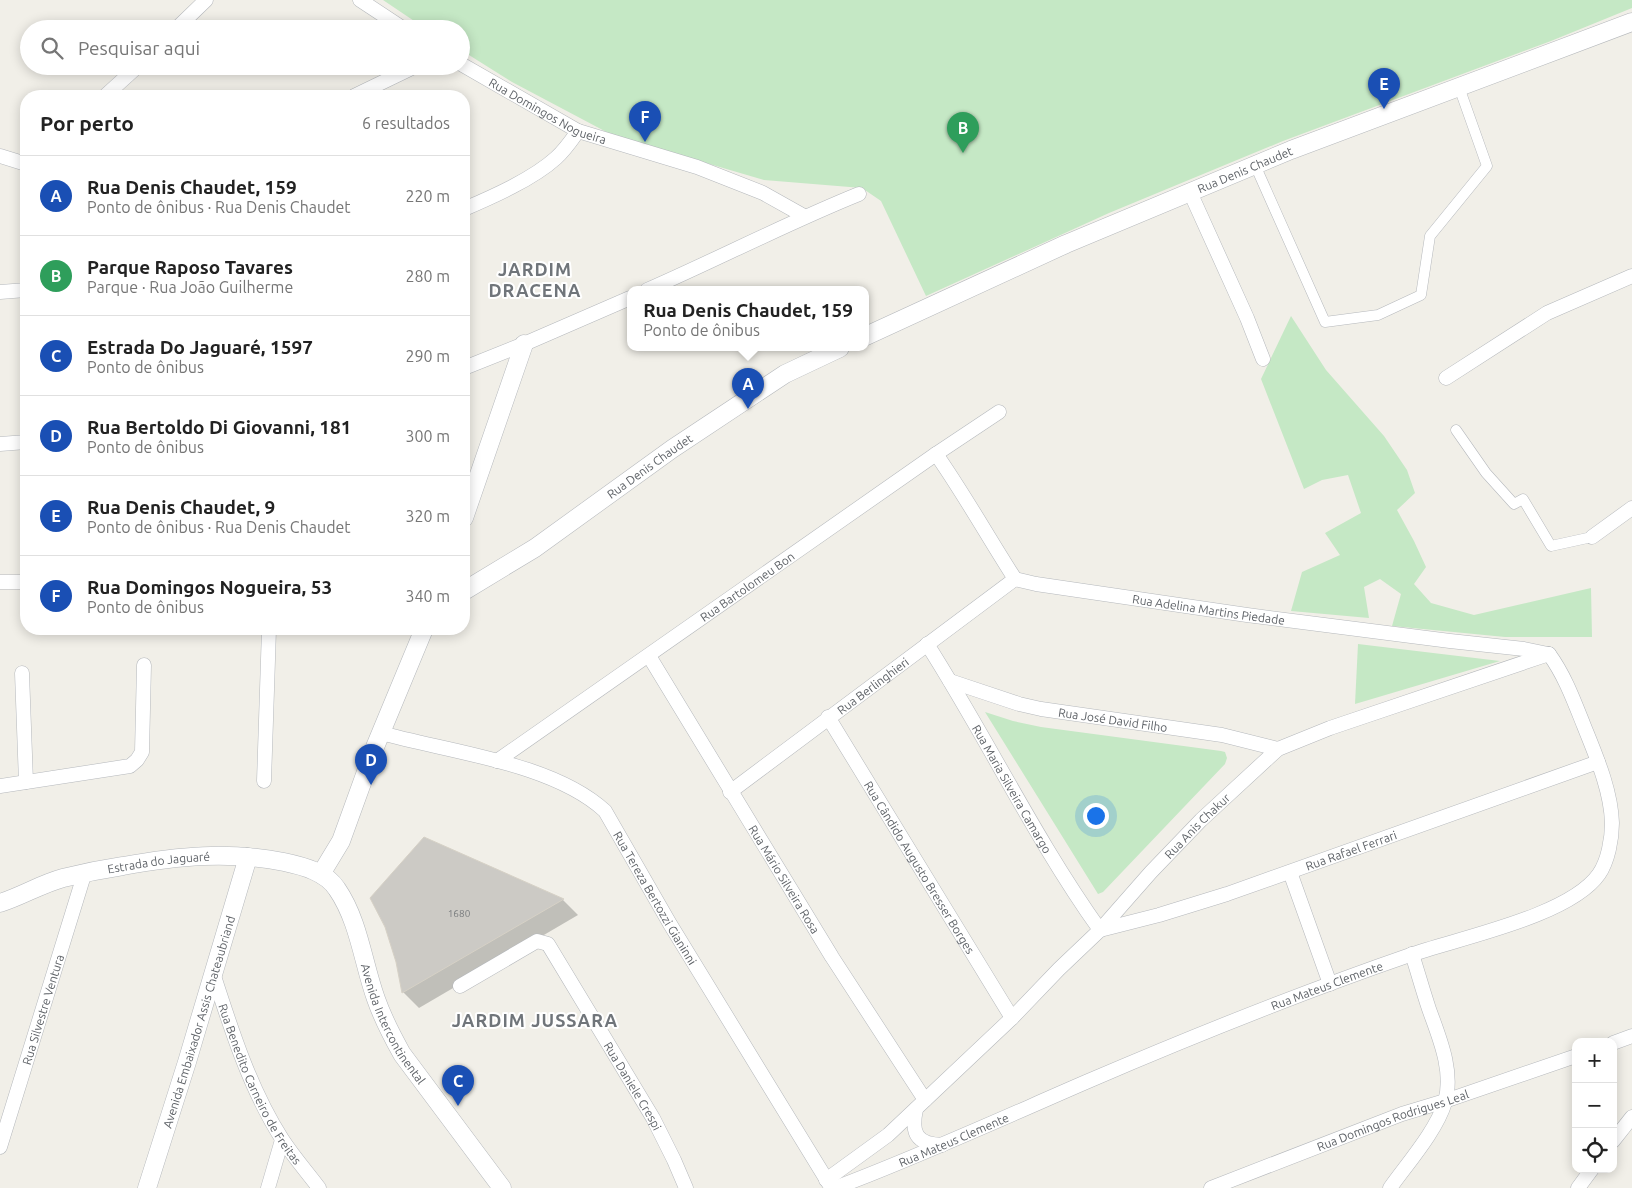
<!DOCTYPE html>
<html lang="pt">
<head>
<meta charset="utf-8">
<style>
	body { margin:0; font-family:Ubuntu,sans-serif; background:#f6f6f6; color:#222 }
	.controls { position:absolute; right:15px; bottom:15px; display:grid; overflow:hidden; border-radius:10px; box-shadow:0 2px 12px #0003 }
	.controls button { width:45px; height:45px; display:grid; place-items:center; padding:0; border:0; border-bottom:1px solid #e0e0e0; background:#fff; color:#222; font:25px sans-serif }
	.you { position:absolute; left:1095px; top:815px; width:18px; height:18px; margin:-12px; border:4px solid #fff; border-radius:50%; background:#1a73e8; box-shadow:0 0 0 8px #1a73e833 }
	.badge { display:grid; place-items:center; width:32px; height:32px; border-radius:50%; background:#0b8043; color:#fff; font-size:16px; font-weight:700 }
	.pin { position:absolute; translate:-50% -41px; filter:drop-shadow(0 1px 2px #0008) }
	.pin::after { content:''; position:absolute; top:26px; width:18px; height:15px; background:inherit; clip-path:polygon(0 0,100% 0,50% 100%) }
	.popup { position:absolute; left:627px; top:286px; width:242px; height:65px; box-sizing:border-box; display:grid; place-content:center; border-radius:10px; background:#fff; filter:drop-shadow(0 1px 4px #0005); font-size:16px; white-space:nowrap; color:#767676 }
	.popup b { font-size:19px; color:#222 }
	.popup::after { content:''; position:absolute; left:50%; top:100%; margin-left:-10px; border:10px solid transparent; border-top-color:#fff }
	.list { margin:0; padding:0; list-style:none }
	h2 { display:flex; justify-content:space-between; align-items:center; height:65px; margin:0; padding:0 20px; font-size:21px }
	h2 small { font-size:16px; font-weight:400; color:#767676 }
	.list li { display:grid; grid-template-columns:32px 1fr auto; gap:15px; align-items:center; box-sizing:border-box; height:80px; padding:0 20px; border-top:1px solid #e0e0e0 }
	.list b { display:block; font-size:19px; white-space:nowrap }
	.list p { margin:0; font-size:16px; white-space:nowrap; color:#767676 }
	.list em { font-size:16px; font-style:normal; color:#767676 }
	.icon { flex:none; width:28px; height:28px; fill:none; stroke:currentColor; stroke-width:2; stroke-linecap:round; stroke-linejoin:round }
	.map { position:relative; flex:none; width:1632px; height:1188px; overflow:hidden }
	.search { position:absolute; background:#fff; box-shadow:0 2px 12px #0003; left:20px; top:20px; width:450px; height:55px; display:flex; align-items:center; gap:12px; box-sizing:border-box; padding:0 18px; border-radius:28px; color:#767676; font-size:19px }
	.panel { position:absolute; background:#fff; box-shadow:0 2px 12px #0003; left:20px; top:90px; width:450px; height:545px; border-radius:20px }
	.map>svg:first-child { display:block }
	.green { fill:#c5e8c5 }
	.shadow { fill:#0003 }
	.building { fill:#cccac5; stroke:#d6d1c6 }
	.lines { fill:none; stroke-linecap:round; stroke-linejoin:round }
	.pedestrian-casing { stroke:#b5b8bc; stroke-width:11 }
	.minor-casing { stroke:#b5b8bc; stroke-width:15 }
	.tertiary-casing { stroke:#b5b8bc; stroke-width:19 }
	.pedestrian { stroke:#fff; stroke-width:10 }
	.minor { stroke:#fff; stroke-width:14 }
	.tertiary { stroke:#fff; stroke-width:18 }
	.labels { text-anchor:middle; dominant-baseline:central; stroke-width:4; stroke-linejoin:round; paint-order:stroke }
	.number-label { font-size:10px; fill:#7a7d7f }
	.street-label { font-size:12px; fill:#5f6368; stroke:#fff }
	.district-label { font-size:18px; font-weight:bold; letter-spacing:1px; fill:#70757a; stroke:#fff }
</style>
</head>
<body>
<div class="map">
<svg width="1632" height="1188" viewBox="0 0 1632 1188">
	<rect width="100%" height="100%" fill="#f1efe8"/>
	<g class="green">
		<path d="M383,0H1632V8L1551,41L1283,141L1109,213L926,296L881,201L862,188L764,180L614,136L512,82L461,50V29H426Z"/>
		<path d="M1291,316L1326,370L1384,436L1407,470L1415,493L1397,510L1414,541L1426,567L1414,584L1431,603L1474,615L1591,588L1592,637H1505L1392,626L1401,594L1380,579L1364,587L1369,618L1291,611L1302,572L1340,555L1325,533L1361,513L1348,475L1322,480L1304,489L1261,379Z"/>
		<path d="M1358,644L1500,661L1355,704Z"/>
		<path d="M985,712L1013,721L1041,727L1221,751L1225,752L1227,758L1225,764L1103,892L1098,894Z"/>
	</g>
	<path class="shadow" d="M424,838L563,900L578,915L419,1008L403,992Z"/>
	<path class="building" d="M424,837L564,899L402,993L396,962L385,927L370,898Z"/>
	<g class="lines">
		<g class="pedestrian-casing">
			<g id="pedestrian">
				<path d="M1255,165L1325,322L1378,315L1421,295L1430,236L1487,166L1459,87"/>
				<path d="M1456,430L1486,473L1514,504L1523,499L1551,546L1592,537"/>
			</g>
		</g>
		<g class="minor-casing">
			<g id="minor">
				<path d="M360,0L404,29"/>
				<path d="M176,29L206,0"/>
				<path id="s1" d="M461,64L578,131L697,167L763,193L804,216"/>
				<path d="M105,96L138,66"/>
				<path d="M354,96L416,66"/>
				<path d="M0,156L26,164"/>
				<path d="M1190,192L1247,318L1263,359"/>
				<path d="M464,209C492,197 533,179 556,158C565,150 571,141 578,131"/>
				<path d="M647,290C718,259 787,223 859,194"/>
				<path d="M0,292L26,290"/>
				<path d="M464,368L524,344L630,298"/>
				<path d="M1446,378L1547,313L1632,276"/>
				<path d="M0,444L26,442"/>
				<path id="s2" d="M936,454C964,494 988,537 1015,579L1036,584L1247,615L1450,641L1524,649L1548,654"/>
				<path d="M1592,537L1632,508"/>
				<path d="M0,582H26"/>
				<path id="s3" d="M927,644C987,738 1035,839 1100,930L1159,915L1227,894L1598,762"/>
				<path id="s4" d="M649,656L832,957L925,1100"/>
				<path d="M22,673L26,782"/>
				<path id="s5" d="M950,681L1019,704L1041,709L1222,735L1278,749"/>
				<path id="s6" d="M828,717L1012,1018"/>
				<path id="s7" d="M381,733C449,752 553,763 605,811L670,924L831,1187"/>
				<path id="s8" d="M497,761L936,454L999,412"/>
				<path d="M264,781L269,629"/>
				<path d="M0,786L130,766L137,760L142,752L144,665"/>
				<path id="s9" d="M730,792L1015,579"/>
				<path d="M1290,872L1330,984"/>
				<path id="s10" d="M213,973C231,1029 250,1089 282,1139C293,1156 307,1172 319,1188"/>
				<path id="s11" d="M460,986L537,941L548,944L653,1118L674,1160L686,1188"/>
				<path d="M1613,1043L1632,1036"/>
				<path d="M916,1109C911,1133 916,1144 942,1145"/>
				<path d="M1613,1141L1632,1117"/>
				<path id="s12" d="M0,1147L85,872"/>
				<path id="s13" d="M826,1180L888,1135L1012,1018L1059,969L1100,930L1151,872L1201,820L1278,749L1330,728L1549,654"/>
				<path d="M268,1188L282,1140"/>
				<path id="s14" d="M835,1188C920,1156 1003,1118 1086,1082C1193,1036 1300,993 1410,955C1459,938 1570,916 1599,874C1608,861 1612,839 1612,823C1611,790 1596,756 1584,726C1574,701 1565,676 1549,654"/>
				<path id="s15" d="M1211,1188L1402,1114L1445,1101L1576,1056"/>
				<path d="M1390,1188C1407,1164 1437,1130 1445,1102C1454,1071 1439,1037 1429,1009C1423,991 1418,973 1412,954"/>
				<path d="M1578,1188L1592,1169"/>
			</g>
		</g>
		<g class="tertiary-casing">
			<g id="tertiary">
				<path id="s16" d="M866,336L1066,244L1291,150L1632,22"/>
				<path d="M464,518L524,344"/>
				<path id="s17" d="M464,591L535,548L672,449L785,374L840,348"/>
				<path d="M321,874L341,841L375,747L424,629"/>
				<path id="s18" d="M0,903C22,896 41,884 63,878C83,873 103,869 123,866C178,856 228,851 284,862C303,866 326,872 337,889C359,921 363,963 376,999C383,1019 392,1036 402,1054L502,1188"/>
				<path id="s19" d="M147,1188L187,1062L248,857"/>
			</g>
		</g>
		<use href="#pedestrian" class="pedestrian"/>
		<use href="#minor" class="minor"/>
		<use href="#tertiary" class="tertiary"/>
	</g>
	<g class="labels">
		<g class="number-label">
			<text x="459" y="913">1680</text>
		</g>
		<g class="street-label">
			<text stroke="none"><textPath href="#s1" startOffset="99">Rua Domingos Nogueira</textPath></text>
			<text stroke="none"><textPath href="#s16" startOffset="414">Rua Denis Chaudet</textPath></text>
			<text stroke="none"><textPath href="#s17" startOffset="224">Rua Denis Chaudet</textPath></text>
			<text stroke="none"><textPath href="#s8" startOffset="305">Rua Bartolomeu Bon</textPath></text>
			<text stroke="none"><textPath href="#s2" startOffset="344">Rua Adelina Martins Piedade</textPath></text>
			<text stroke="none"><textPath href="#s9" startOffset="178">Rua Berlinghieri</textPath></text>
			<text stroke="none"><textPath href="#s5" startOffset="168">Rua José David Filho</textPath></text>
			<text stroke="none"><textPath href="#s3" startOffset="168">Rua Maria Silveira Camargo</textPath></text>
			<text stroke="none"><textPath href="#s13" startOffset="514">Rua Anis Chakur</textPath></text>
			<text stroke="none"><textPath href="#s3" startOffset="598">Rua Rafael Ferrari</textPath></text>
			<text stroke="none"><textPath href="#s18" startOffset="165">Estrada do Jaguaré</textPath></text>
			<text stroke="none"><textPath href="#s6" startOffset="176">Rua Cândido Augusto Bresser Borges</textPath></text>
			<text stroke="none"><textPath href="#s4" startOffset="261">Rua Mário Silveira Rosa</textPath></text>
			<text stroke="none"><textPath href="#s7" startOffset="340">Rua Tereza Bertozzi Gianinni</textPath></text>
			<text stroke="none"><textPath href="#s14" startOffset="532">Rua Mateus Clemente</textPath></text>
			<text stroke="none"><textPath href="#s12" startOffset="144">Rua Silvestre Ventura</textPath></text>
			<text stroke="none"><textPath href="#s19" startOffset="174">Avenida Embaixador Assis Chateaubriand</textPath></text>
			<text stroke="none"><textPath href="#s18" startOffset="499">Avenida Intercontinental</textPath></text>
			<text stroke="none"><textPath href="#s10" startOffset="121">Rua Benedito Carneiro de Freitas</textPath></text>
			<text stroke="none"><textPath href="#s11" startOffset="266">Rua Daniele Crespi</textPath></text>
			<text stroke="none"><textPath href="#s15" startOffset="194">Rua Domingos Rodrigues Leal</textPath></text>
			<text stroke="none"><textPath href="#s14" startOffset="128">Rua Mateus Clemente</textPath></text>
		</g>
		<g class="district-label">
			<text x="535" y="269">JARDIM<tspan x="535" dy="21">DRACENA</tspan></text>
			<text x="535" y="1020">JARDIM JUSSARA</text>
		</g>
	</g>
</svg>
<div class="controls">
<button>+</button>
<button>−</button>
<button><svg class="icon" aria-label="locate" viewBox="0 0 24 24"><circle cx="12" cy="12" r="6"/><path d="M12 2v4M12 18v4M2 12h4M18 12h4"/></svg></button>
</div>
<div class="you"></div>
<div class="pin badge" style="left:748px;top:409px;background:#1a4fb4">A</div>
<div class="popup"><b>Rua Denis Chaudet, 159</b>Ponto de ônibus</div>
<div class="pin badge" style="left:963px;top:153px;background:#2e9e5b">B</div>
<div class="pin badge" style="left:458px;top:1106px;background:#1a4fb4">C</div>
<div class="pin badge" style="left:371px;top:785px;background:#1a4fb4">D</div>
<div class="pin badge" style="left:1384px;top:109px;background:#1a4fb4">E</div>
<div class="pin badge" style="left:645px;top:142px;background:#1a4fb4">F</div>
<div class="search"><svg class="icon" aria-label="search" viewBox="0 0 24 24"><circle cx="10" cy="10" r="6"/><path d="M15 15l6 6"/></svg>Pesquisar aqui</div>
<section class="panel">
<h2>Por perto<small>6 resultados</small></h2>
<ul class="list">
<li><span class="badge" style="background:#1a4fb4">A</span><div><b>Rua Denis Chaudet, 159</b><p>Ponto de ônibus · Rua Denis Chaudet</p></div><em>220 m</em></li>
<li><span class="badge" style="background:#2e9e5b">B</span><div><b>Parque Raposo Tavares</b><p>Parque · Rua João Guilherme</p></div><em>280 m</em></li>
<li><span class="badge" style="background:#1a4fb4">C</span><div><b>Estrada Do Jaguaré, 1597</b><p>Ponto de ônibus</p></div><em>290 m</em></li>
<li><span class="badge" style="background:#1a4fb4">D</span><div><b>Rua Bertoldo Di Giovanni, 181</b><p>Ponto de ônibus</p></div><em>300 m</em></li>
<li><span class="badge" style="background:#1a4fb4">E</span><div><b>Rua Denis Chaudet, 9</b><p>Ponto de ônibus · Rua Denis Chaudet</p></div><em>320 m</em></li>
<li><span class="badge" style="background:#1a4fb4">F</span><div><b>Rua Domingos Nogueira, 53</b><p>Ponto de ônibus</p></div><em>340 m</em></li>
</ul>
</section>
</div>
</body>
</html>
